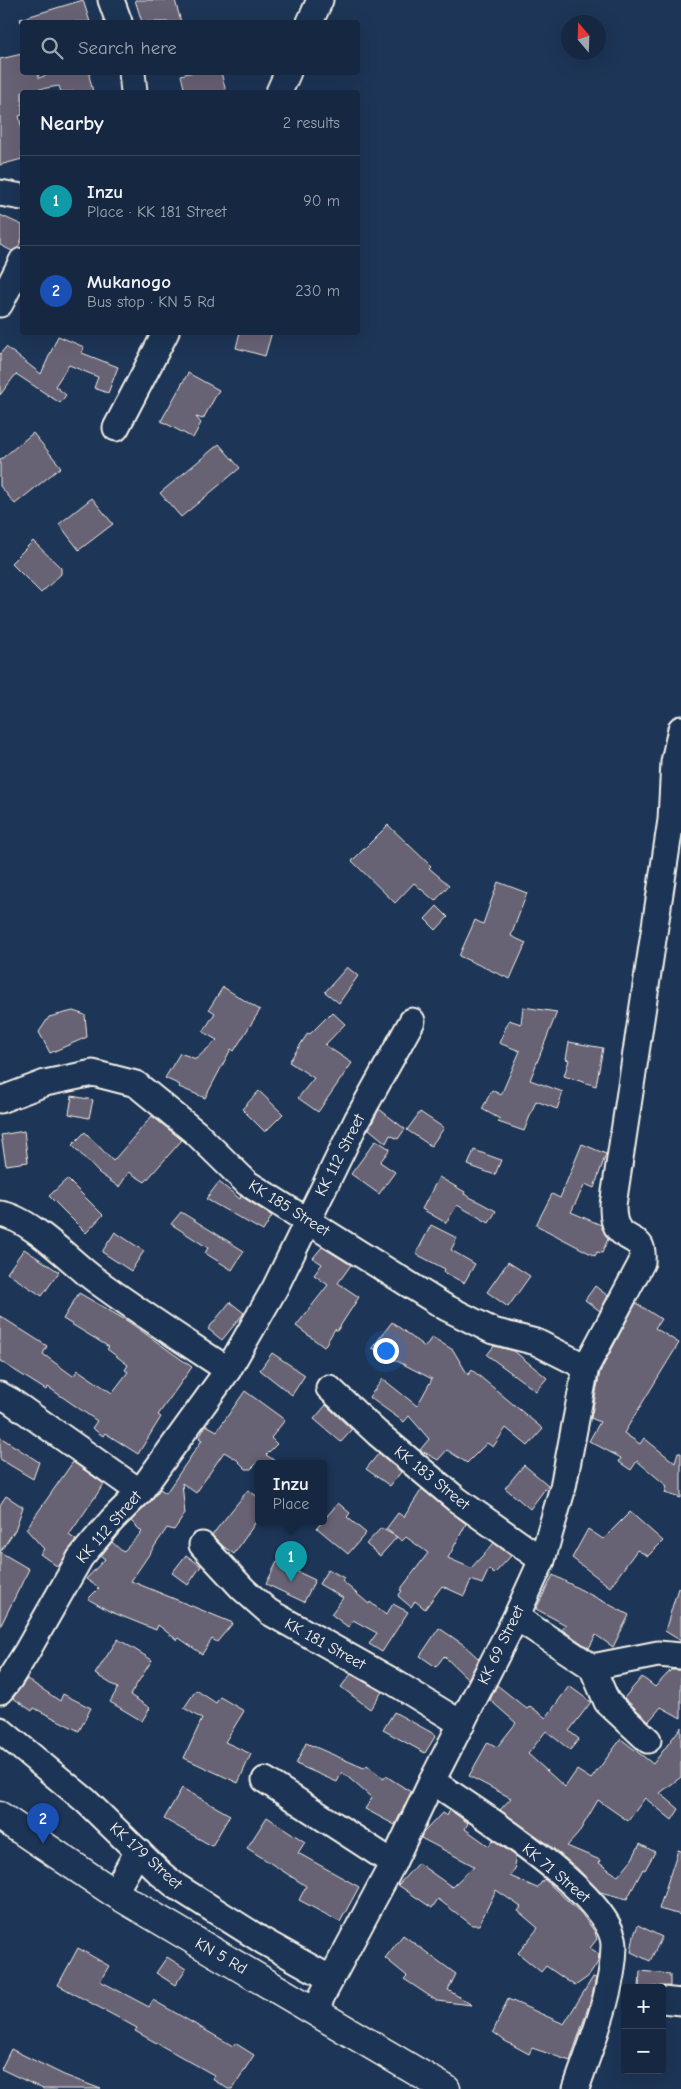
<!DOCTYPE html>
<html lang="en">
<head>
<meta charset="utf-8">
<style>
	body { margin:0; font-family:"Comic Neue",sans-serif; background:#23344c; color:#f1f3f6 }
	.controls { position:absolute; right:15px; bottom:15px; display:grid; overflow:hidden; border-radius:5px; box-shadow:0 5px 20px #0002 }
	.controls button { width:45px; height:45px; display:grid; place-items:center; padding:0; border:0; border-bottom:1px solid #35445a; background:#162841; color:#f1f3f6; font:25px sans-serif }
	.compass { position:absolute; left:561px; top:15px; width:45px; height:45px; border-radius:50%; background:#162841; box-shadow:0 5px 20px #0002; rotate:341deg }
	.you { position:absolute; left:385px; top:1350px; width:18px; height:18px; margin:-12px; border:4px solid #fff; border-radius:50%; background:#1a73e8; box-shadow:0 0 0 8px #1a73e833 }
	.badge { display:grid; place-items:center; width:32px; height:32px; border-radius:50%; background:#bca0f2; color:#fff; font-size:16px; font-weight:700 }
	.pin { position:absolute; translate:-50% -41px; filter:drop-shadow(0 1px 2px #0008) }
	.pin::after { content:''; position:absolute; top:26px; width:18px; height:15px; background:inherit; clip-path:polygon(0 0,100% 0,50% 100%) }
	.popup { position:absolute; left:255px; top:1460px; width:72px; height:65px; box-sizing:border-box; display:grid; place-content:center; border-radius:5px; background:#162841; filter:drop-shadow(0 1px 4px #0005); font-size:16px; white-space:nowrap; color:#9ea6b1 }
	.popup b { font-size:19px; color:#f1f3f6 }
	.popup::after { content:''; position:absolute; left:50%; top:100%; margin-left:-10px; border:10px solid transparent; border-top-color:#162841 }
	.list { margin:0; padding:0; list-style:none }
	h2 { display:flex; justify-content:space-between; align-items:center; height:65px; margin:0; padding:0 20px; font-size:21px }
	h2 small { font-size:16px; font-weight:400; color:#9ea6b1 }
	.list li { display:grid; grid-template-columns:32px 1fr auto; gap:15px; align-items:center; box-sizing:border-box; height:90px; padding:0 20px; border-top:1px solid #35445a }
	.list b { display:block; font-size:19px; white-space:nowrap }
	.list p { margin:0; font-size:16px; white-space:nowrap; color:#9ea6b1 }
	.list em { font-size:16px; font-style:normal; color:#9ea6b1 }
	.icon { flex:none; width:28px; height:28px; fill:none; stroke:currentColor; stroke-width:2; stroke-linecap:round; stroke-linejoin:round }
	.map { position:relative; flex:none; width:681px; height:2089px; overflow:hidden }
	.search { position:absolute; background:#162841; box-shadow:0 5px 20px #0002; left:20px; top:20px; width:340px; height:55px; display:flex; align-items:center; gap:12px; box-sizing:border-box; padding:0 18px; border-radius:5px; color:#9ea6b1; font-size:19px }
	.panel { position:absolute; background:#162841; box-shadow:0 5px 20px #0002; left:20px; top:90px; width:340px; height:245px; border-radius:5px }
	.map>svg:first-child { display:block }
	.building { fill:#676274; stroke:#f4f1e8 }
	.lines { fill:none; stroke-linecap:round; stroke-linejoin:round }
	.minor-casing { stroke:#f4f1e8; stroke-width:29 }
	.major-casing { stroke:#f4f1e8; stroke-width:31 }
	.minor { stroke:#1d3557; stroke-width:25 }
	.major { stroke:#1d3557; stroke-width:28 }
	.labels { text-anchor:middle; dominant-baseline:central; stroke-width:4.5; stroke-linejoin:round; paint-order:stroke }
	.street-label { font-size:16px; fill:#f4f1e8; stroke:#1d3557 }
</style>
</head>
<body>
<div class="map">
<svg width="681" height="2089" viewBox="0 0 681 2089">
	<rect width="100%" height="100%" fill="#1d3557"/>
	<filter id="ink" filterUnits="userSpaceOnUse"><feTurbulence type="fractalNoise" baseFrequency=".02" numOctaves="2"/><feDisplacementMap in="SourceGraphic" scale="10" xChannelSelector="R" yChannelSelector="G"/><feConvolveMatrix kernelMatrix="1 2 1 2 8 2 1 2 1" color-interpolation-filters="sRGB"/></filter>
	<g filter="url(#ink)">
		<g class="building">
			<path d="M83,0L90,22H21L20,19Z"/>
			<path d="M135,0H175L181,22H142Z"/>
			<path d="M22,54V72H38L39,78L54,72H91L89,75L93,92H61L59,86L22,92V115L19,116L22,129V159L0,165V59Z"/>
			<path d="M193,72H221L226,92H185L181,75Z"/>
			<path d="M0,215L22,225V238L18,248L12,251L0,245Z"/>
			<path d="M240,332H272L265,356L236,348Z"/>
			<path d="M58,336L84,347L82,353L118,367L108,393L94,388L98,377L69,365L55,386L66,395L60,403L16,374L0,395V354L6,347L41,374Z"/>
			<path d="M188,373L219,390L203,419L196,417L201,423L193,438L161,421Z"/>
			<path d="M33,433L61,467L15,504L0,486V460Z"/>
			<path d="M219,444L240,468L181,517L160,493Z"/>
			<path d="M92,498L113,524L79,550L59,524Z"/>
			<path d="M33,541L61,568V574L41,593L11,563Z"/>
			<path d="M388,825L431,866L429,868L449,885L435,901L414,883L395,903L352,861Z"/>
			<path d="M498,882L527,893L511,936L526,943L510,979L459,956L475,920L483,924Z"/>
			<path d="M437,906L448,917L436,930L425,919Z"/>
			<path d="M347,967L358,976L339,1003L325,992Z"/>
			<path d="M223,987L260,1010L234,1051L231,1049L205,1098L179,1087L180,1085L165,1078L180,1053L196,1059L217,1040L203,1032L215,1013L209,1009Z"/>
			<path d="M523,1007L557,1012L530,1080L563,1092L557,1109L536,1101L524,1131L498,1122L500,1119L482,1109L492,1090L501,1095L520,1051L499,1043L509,1020L521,1024Z"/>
			<path d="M73,1011L85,1015L87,1037L50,1053L39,1032L49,1017Z"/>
			<path d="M332,1012L345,1024L325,1045L352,1063L318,1112L298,1098L314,1078L289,1062L308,1033L310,1034Z"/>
			<path d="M569,1042L603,1048L596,1086L564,1076L569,1060L566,1059Z"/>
			<path d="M259,1091L283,1114L265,1132L242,1109Z"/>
			<path d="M72,1096L93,1100L89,1118L69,1114Z"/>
			<path d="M379,1109L405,1129L398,1139L390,1135L386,1143L369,1129Z"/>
			<path d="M420,1112L444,1128L431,1146L407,1130Z"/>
			<path d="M152,1116L182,1140L145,1182L129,1172L119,1187L99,1173L72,1145L85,1132L113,1161Z"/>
			<path d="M24,1131L28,1162L6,1165L1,1135Z"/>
			<path d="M376,1140L390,1149L380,1162L395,1172L379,1194L351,1174Z"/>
			<path d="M582,1144L606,1154L594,1188L585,1184L571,1212L601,1225L608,1239L602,1253L597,1252L595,1256L536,1225L552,1194L560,1198Z"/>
			<path d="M474,1150L501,1160L495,1175L468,1165Z"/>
			<path d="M439,1177L465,1192L464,1194L496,1211L489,1223L457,1205L446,1223L422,1209Z"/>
			<path d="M67,1179L103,1215L86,1233L49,1196Z"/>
			<path d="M219,1182L240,1199L241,1196L272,1216L263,1231L206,1199Z"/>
			<path d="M181,1212L244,1251L232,1270L205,1253L208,1248L171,1224Z"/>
			<path d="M431,1225L457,1238L451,1250L475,1264L464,1283L444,1272L445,1269L416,1254Z"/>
			<path d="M115,1232L144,1251L131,1271L102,1252Z"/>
			<path d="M322,1247L351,1265L338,1283L359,1297L337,1331L335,1329L324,1347L296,1326L328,1285L314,1275L322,1264L313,1258Z"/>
			<path d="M24,1249L59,1272L42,1296L7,1273Z"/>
			<path d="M508,1262L530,1276L508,1307L487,1292Z"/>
			<path d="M595,1286L608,1296L600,1311L585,1300Z"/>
			<path d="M79,1293L129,1322L192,1367L158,1415L161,1417L138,1454L105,1433L103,1436L92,1428L97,1421L48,1387L46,1390L0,1361V1316L47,1346L43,1354L73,1376L78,1370L112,1393L128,1372L125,1370L128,1365L107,1349L109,1347L63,1319Z"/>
			<path d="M230,1302L244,1313L222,1340L208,1329Z"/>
			<path d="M636,1303L661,1319L655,1328L679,1343L624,1433L640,1444L644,1438L675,1463L678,1453H681V1498L665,1493L667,1486L637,1461L631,1470L619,1462L621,1458L589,1441L600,1422L591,1418L600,1372Z"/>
			<path d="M392,1322L425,1347L432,1337L453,1350L468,1375L472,1370L543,1429L528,1446L506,1428L493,1447L487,1443L467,1463L447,1450L438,1460L420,1450L429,1439L409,1416L404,1422L369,1397L383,1379L417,1406L432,1379L372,1348Z"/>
			<path d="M494,1346L514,1351L547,1378L536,1391L487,1355Z"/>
			<path d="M272,1353L305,1375L292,1395L260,1370Z"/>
			<path d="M245,1391L285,1420L271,1438L277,1444L266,1455L279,1463H257L251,1469H246L236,1459L224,1452L196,1493L182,1483L185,1514L174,1530L167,1528L131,1581L233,1623L217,1642L212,1639L202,1654L179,1638L177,1640L158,1625L156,1630L109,1611L88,1599L99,1588L86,1579L105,1559L101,1556L112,1542L123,1552L142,1532L131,1521L150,1502L160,1489L166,1493L202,1440L199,1438L206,1425L217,1431Z"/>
			<path d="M326,1405L352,1430L341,1442L314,1419Z"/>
			<path d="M0,1437L39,1462L33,1479L0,1459Z"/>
			<path d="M379,1453L401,1472L390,1486L366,1469Z"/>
			<path d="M73,1462L104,1484L69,1535L76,1540L58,1567L40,1554L44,1549L26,1529Z"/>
			<path d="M524,1465L548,1485L530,1509L505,1488Z"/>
			<path d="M422,1489L466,1524L448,1558L471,1568L494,1543L511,1556L494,1574L489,1569L482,1584L471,1580L464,1596L442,1586L425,1609L415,1601L411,1607L398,1596L402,1591L400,1590L428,1553L406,1537L402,1541L386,1529L398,1513L404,1517Z"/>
			<path d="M248,1490L258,1497V1519L234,1554L224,1547L212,1535Z"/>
			<path d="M6,1496L23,1507L15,1530L0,1552L29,1569L0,1627V1505Z"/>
			<path d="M338,1503L350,1513L347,1517L366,1533L348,1554L317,1528Z"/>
			<path d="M630,1512L663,1541L648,1556L637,1550L610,1587L572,1558L588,1529L603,1539Z"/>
			<path d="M381,1528L397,1537L380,1556L366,1544Z"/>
			<path d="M186,1555L201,1566L188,1585L172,1573Z"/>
			<path d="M277,1562L315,1580L304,1602L266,1584Z"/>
			<path d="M328,1569L344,1578L342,1581L369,1604L370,1602L386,1615L393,1604L408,1612L382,1652L369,1644L377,1633L353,1620L348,1627L331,1614L343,1598L319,1584Z"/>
			<path d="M553,1575L629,1615L613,1647L596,1635L589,1648L561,1629L566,1625L536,1609Z"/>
			<path d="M678,1588L681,1589V1641L665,1631Z"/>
			<path d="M439,1628L464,1645L479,1659L468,1679L444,1656L436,1667L420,1656Z"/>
			<path d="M118,1639L152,1660L130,1695L150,1708L142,1721L110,1702L118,1688L95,1674Z"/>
			<path d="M671,1670H681V1718L661,1707L649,1721L624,1698L642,1677L655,1687Z"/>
			<path d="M351,1674L382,1692L370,1709L341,1687Z"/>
			<path d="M27,1679L60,1701L63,1694L91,1708L79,1731L34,1708L32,1711L13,1698Z"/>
			<path d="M497,1685L527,1709L530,1706L546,1718L569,1686L591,1702L569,1731L579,1739L570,1750L546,1731L528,1754L565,1787L577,1770L591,1779L621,1739L653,1764L681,1727V1777L660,1793L679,1809L672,1820L645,1798L628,1821L598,1800L578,1834L567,1846L600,1860L599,1863L618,1876L632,1859L640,1844L655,1852L645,1870L643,1869L627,1899L600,1892L577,1868L548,1844L500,1810L511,1798L469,1776L488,1742L497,1747L516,1723L490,1700Z"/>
			<path d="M196,1690L216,1703L220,1697L244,1711L225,1742L251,1754L238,1783L184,1758L202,1719L184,1708Z"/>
			<path d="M394,1712L436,1735L425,1753L383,1730Z"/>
			<path d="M306,1743L364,1768L367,1765L384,1779L386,1776L411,1792L395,1825L365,1809L372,1798L342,1772L337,1782L296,1764Z"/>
			<path d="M182,1788L230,1815L212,1846L164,1819Z"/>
			<path d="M450,1810L468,1823L465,1829L489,1846L493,1840L516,1856L514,1865L516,1867L510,1876L537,1888L544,1879L581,1913L595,1932L597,1939L590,1948L599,1954L598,1962L589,1976L575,1986L546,1966L541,1972L518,1953L538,1928L518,1911L521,1907L496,1890L479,1925H472L438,1899L432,1908L398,1885L418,1863L452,1887L474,1866L421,1838L423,1833L442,1813L447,1816Z"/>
			<path d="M267,1817L305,1842L298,1853L359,1887L340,1922L299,1900L306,1886L247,1848Z"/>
			<path d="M678,1850L681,1851V1915L659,1909Z"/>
			<path d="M638,1925L662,1937L650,1961L631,1952L634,1935Z"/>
			<path d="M403,1935L456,1974L448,1990L472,2005L437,2001L404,1979L407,1976L385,1958Z"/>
			<path d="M78,1948L109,1966L100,1981L149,2007L153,2000L233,2046L235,2043L254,2055L232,2089H228L212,2079L214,2075L135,2031L137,2028L58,1985Z"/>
			<path d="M167,1957L186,1969L175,1985L156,1973Z"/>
			<path d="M640,1971L670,1974V1986L639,1988Z"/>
			<path d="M593,1977L596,1978L592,1996L570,2061L532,2048L529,2054L505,2041L493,2032L508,1999L564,2024Z"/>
			<path d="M11,2049L64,2075L101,2089H43L1,2069Z"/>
		</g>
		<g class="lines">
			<g class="minor-casing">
				<g id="minor">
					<path d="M111,0L119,22"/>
					<path d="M310,22L320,0"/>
					<path d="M132,72L134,92"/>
					<path d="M279,92L288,72"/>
					<path d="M0,193L22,197"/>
					<path d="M0,304L22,261"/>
					<path d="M116,428L166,332"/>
					<path d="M0,1100L45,1083L93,1073L136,1084L196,1133L247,1183L445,1307L493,1331L536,1342L586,1367"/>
					<path d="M0,1214C30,1218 69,1260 94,1279C137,1311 183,1340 228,1370"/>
					<path d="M329,1388L377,1433L456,1499L542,1560"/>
					<path d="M0,1395L11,1401L140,1492"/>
					<path d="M202,1545L243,1589L269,1612L392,1681L462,1724"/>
					<path d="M516,1617L592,1667L658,1654L681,1656"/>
					<path d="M592,1667L607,1702L648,1740"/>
					<path d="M0,1691L9,1680L26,1653L80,1558L112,1520L140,1492L228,1370L275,1288L357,1120L412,1021"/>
					<path d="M0,1730L86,1801L161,1874L176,1886L263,1941L331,1979"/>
					<path d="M265,1780L393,1863"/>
					<path d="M432,1781C472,1808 615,1897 614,1946C613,1993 591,2044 576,2089"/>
					<path d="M114,1893L138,1851"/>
					<path d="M662,2000L681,2002"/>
					<path d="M314,2011L393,1863L432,1781L516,1617L542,1560L563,1487L586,1367L642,1262C644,1238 635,1244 621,1232C613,1225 613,1214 613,1205L671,820L674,762L681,729"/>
				</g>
			</g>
			<g class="major-casing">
				<path id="major" d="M0,1816L114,1893L446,2089"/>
			</g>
			<use href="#minor" class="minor"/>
			<use href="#major" class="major"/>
		</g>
	</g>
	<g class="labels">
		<g class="street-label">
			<text transform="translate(340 1155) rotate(-63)">KK 112 Street</text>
			<text transform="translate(289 1208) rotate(32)">KK 185 Street</text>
			<text transform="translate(432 1478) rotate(39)">KK 183 Street</text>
			<text transform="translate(109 1527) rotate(-49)">KK 112 Street</text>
			<text transform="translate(325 1644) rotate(29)">KK 181 Street</text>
			<text transform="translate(501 1645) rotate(-64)">KK 69 Street</text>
			<text transform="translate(146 1856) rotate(42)">KK 179 Street</text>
			<text transform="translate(556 1873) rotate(40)">KK 71 Street</text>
			<text transform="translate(221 1956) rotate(30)">KN 5 Rd</text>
		</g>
	</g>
</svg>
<div class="controls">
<button>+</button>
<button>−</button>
</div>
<svg class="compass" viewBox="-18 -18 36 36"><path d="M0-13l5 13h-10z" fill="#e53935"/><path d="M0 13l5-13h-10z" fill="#9ea6b1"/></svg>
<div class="you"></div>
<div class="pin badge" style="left:291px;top:1582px;background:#0f9aa8">1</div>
<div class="popup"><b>Inzu</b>Place</div>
<div class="pin badge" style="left:43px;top:1844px;background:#1a4fb4">2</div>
<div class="search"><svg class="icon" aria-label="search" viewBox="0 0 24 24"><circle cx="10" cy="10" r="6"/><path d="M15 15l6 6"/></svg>Search here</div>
<section class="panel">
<h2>Nearby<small>2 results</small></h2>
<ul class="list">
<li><span class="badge" style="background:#0f9aa8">1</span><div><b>Inzu</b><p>Place · KK 181 Street</p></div><em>90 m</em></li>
<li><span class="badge" style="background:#1a4fb4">2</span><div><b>Mukanogo</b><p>Bus stop · KN 5 Rd</p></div><em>230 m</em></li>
</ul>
</section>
</div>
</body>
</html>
